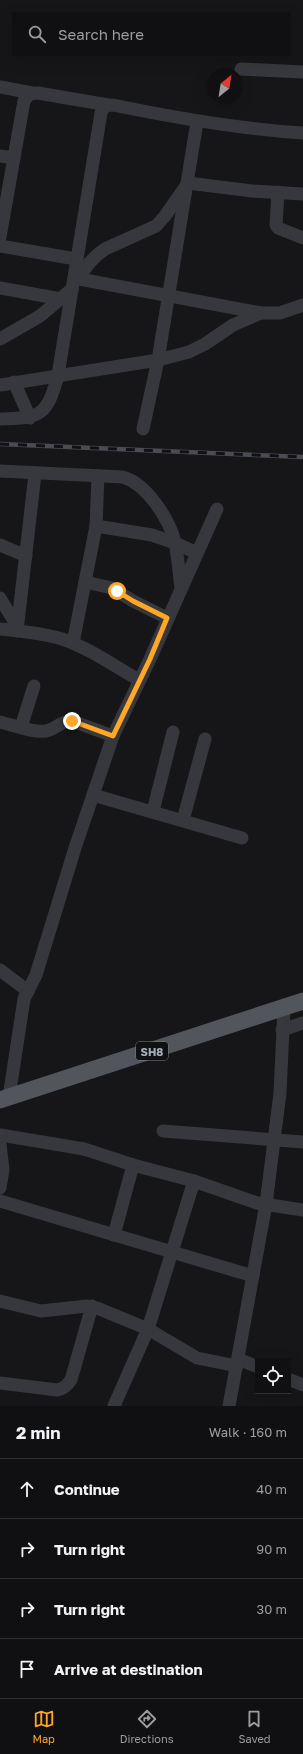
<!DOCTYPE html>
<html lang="en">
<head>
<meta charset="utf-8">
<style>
	body { margin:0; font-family:"Golos Text",sans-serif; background:#1e1e20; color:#f1f3f6 }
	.controls { position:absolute; right:12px; bottom:12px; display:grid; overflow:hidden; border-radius:0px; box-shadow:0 4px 16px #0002 }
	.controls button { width:36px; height:36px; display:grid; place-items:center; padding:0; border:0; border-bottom:1px solid #303032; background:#101012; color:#f1f3f6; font:20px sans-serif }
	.compass { position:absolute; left:207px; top:68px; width:36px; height:36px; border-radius:50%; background:#101012; box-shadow:0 4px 16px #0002; rotate:30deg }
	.stop { position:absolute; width:12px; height:12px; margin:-9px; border:3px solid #ffa727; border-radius:50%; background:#fff }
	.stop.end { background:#ffa727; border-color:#fff; box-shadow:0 1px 4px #0008 }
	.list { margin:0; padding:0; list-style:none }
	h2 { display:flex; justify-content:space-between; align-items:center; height:52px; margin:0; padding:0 16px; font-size:17px }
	h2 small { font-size:13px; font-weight:400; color:#9c9d9f }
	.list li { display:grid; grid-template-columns:26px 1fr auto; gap:12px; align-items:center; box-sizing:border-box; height:60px; padding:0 16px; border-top:1px solid #303032 }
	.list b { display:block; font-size:15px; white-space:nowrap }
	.list em { font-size:13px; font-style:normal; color:#9c9d9f }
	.icon { flex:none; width:22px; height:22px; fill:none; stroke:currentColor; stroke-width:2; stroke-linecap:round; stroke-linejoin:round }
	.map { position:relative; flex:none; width:303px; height:1406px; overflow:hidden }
	.search { position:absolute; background:#101012; box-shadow:0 4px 16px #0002; left:12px; right:12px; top:12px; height:44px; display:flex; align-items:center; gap:10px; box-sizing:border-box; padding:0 14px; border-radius:0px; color:#9c9d9f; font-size:15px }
	.sheet { height:292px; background:#101012 }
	nav { display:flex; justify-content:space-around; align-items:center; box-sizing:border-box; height:56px; border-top:1px solid #303032; background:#101012; font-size:11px; color:#9c9d9f }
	nav a { display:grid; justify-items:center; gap:2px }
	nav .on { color:#ffa727 }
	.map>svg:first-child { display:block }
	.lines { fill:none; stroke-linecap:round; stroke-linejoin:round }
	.minor { stroke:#36383d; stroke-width:13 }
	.major { stroke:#52555c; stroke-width:17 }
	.rail-casing { stroke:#494c52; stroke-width:4.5 }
	.rail { stroke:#111113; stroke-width:3; stroke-dasharray:9; stroke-linecap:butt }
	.route { stroke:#ffa727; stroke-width:5 }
	.labels { text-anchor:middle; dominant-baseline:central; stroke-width:3; stroke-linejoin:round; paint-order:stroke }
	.shield { fill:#111113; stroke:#7a7f87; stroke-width:1 }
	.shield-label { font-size:11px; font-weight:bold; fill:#a7aeb9 }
</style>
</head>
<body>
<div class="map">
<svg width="303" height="1406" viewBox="0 0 303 1406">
	<rect width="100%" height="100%" fill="#161618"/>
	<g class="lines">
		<g class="minor">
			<path d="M241,69L303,72"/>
			<path d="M0,87L32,93"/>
			<path d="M0,156L14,158"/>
			<path d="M278,192L276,225L278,228L303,238"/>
			<path d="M0,237L24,101C28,95 30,93 38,93L108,105"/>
			<path d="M0,246L76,259"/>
			<path d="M74,278L261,313H280L303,305"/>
			<path d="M78,279C85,267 93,257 105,249L156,226L165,216L188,183L252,191L303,194"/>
			<path d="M0,288L61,299"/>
			<path d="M0,339L40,316L72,289"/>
			<path d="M14,382L30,418"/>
			<path d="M0,385L158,360L189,352L205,344L233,325L261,313"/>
			<path d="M0,419C41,418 47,416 58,375L101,113C103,107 106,105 113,105C176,118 239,129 303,133"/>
			<path d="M143,429L158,360L197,122"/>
			<path d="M0,471L123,477C147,484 169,519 175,542C178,557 179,573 181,588"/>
			<path d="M96,526L152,535L175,543L197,553"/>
			<path d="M0,545L26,556"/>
			<path d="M85,582L112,588L133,601L167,618"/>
			<path d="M0,598L17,626"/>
			<path d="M0,629C20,631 42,633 62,639C89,648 114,666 139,680"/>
			<path d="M17,631L35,474"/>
			<path d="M73,643L96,526L98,476"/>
			<path d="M0,722C14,725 32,733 46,731C57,729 59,721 72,721L113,736"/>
			<path d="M21,727L34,686"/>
			<path d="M93,795L242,838"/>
			<path d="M153,811L173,732"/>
			<path d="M183,820L205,739"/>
			<path d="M0,970L28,991"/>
			<path d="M282,1030L303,1023"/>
			<path d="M9,1097L24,999L36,975L75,848L113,736L150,659L217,509"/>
			<path d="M163,1131L303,1142"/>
			<path d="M0,1135L84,1149L133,1165L194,1181L257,1203L303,1210"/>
			<path d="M0,1144L3,1170L0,1188"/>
			<path d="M0,1201L253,1276"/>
			<path d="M114,1235L133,1165"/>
			<path d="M0,1301L41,1311L87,1306L97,1308L148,1329L197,1358L237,1366"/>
			<path d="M238,1359L258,1367"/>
			<path d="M288,1379L303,1385"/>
			<path d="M0,1383L57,1390C64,1389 67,1385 71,1380L92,1306"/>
			<path d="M114,1406L148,1329L194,1181"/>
			<path d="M229,1406L266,1204L280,1093L284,1008"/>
		</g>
		<path class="major" d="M0,1100L303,1001"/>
		<g class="rail-casing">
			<path id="rail" d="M0,444L303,457"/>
		</g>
		<use href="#rail" class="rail"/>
	</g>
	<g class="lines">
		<path class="route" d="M72,721L113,736L150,659L167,618L133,601L117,591"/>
	</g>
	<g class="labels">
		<rect class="shield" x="136" y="1042" width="32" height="18" rx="3"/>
		<g class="shield-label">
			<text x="152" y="1051">SH8</text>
		</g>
	</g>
</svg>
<div class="controls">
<button><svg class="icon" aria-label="locate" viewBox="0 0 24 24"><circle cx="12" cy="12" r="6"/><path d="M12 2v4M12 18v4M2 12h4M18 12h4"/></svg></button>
</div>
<svg class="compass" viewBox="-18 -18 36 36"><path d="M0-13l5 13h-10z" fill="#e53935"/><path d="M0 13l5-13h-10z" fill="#9c9d9f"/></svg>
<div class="stop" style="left:117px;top:591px"></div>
<div class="stop end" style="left:72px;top:721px"></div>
<div class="search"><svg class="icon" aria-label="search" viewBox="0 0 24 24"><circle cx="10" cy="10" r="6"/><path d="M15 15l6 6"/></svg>Search here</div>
</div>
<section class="sheet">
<h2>2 min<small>Walk · 160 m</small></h2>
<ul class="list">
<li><svg class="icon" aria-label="ahead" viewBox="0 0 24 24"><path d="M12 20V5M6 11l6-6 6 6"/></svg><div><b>Continue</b></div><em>40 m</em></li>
<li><svg class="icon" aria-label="right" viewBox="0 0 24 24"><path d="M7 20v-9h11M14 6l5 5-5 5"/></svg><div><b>Turn right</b></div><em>90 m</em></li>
<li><svg class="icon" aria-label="right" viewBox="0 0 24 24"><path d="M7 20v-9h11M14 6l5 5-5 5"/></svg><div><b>Turn right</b></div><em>30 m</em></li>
<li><svg class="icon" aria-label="arrive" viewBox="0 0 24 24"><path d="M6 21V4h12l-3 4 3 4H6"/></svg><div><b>Arrive at destination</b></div></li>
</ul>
</section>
<nav>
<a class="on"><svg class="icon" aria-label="map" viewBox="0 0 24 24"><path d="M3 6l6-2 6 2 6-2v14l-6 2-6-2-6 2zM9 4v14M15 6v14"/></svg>Map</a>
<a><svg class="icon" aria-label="directions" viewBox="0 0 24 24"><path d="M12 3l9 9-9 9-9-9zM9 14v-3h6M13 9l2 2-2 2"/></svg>Directions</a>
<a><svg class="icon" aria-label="saved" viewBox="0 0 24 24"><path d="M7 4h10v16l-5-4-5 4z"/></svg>Saved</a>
</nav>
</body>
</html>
